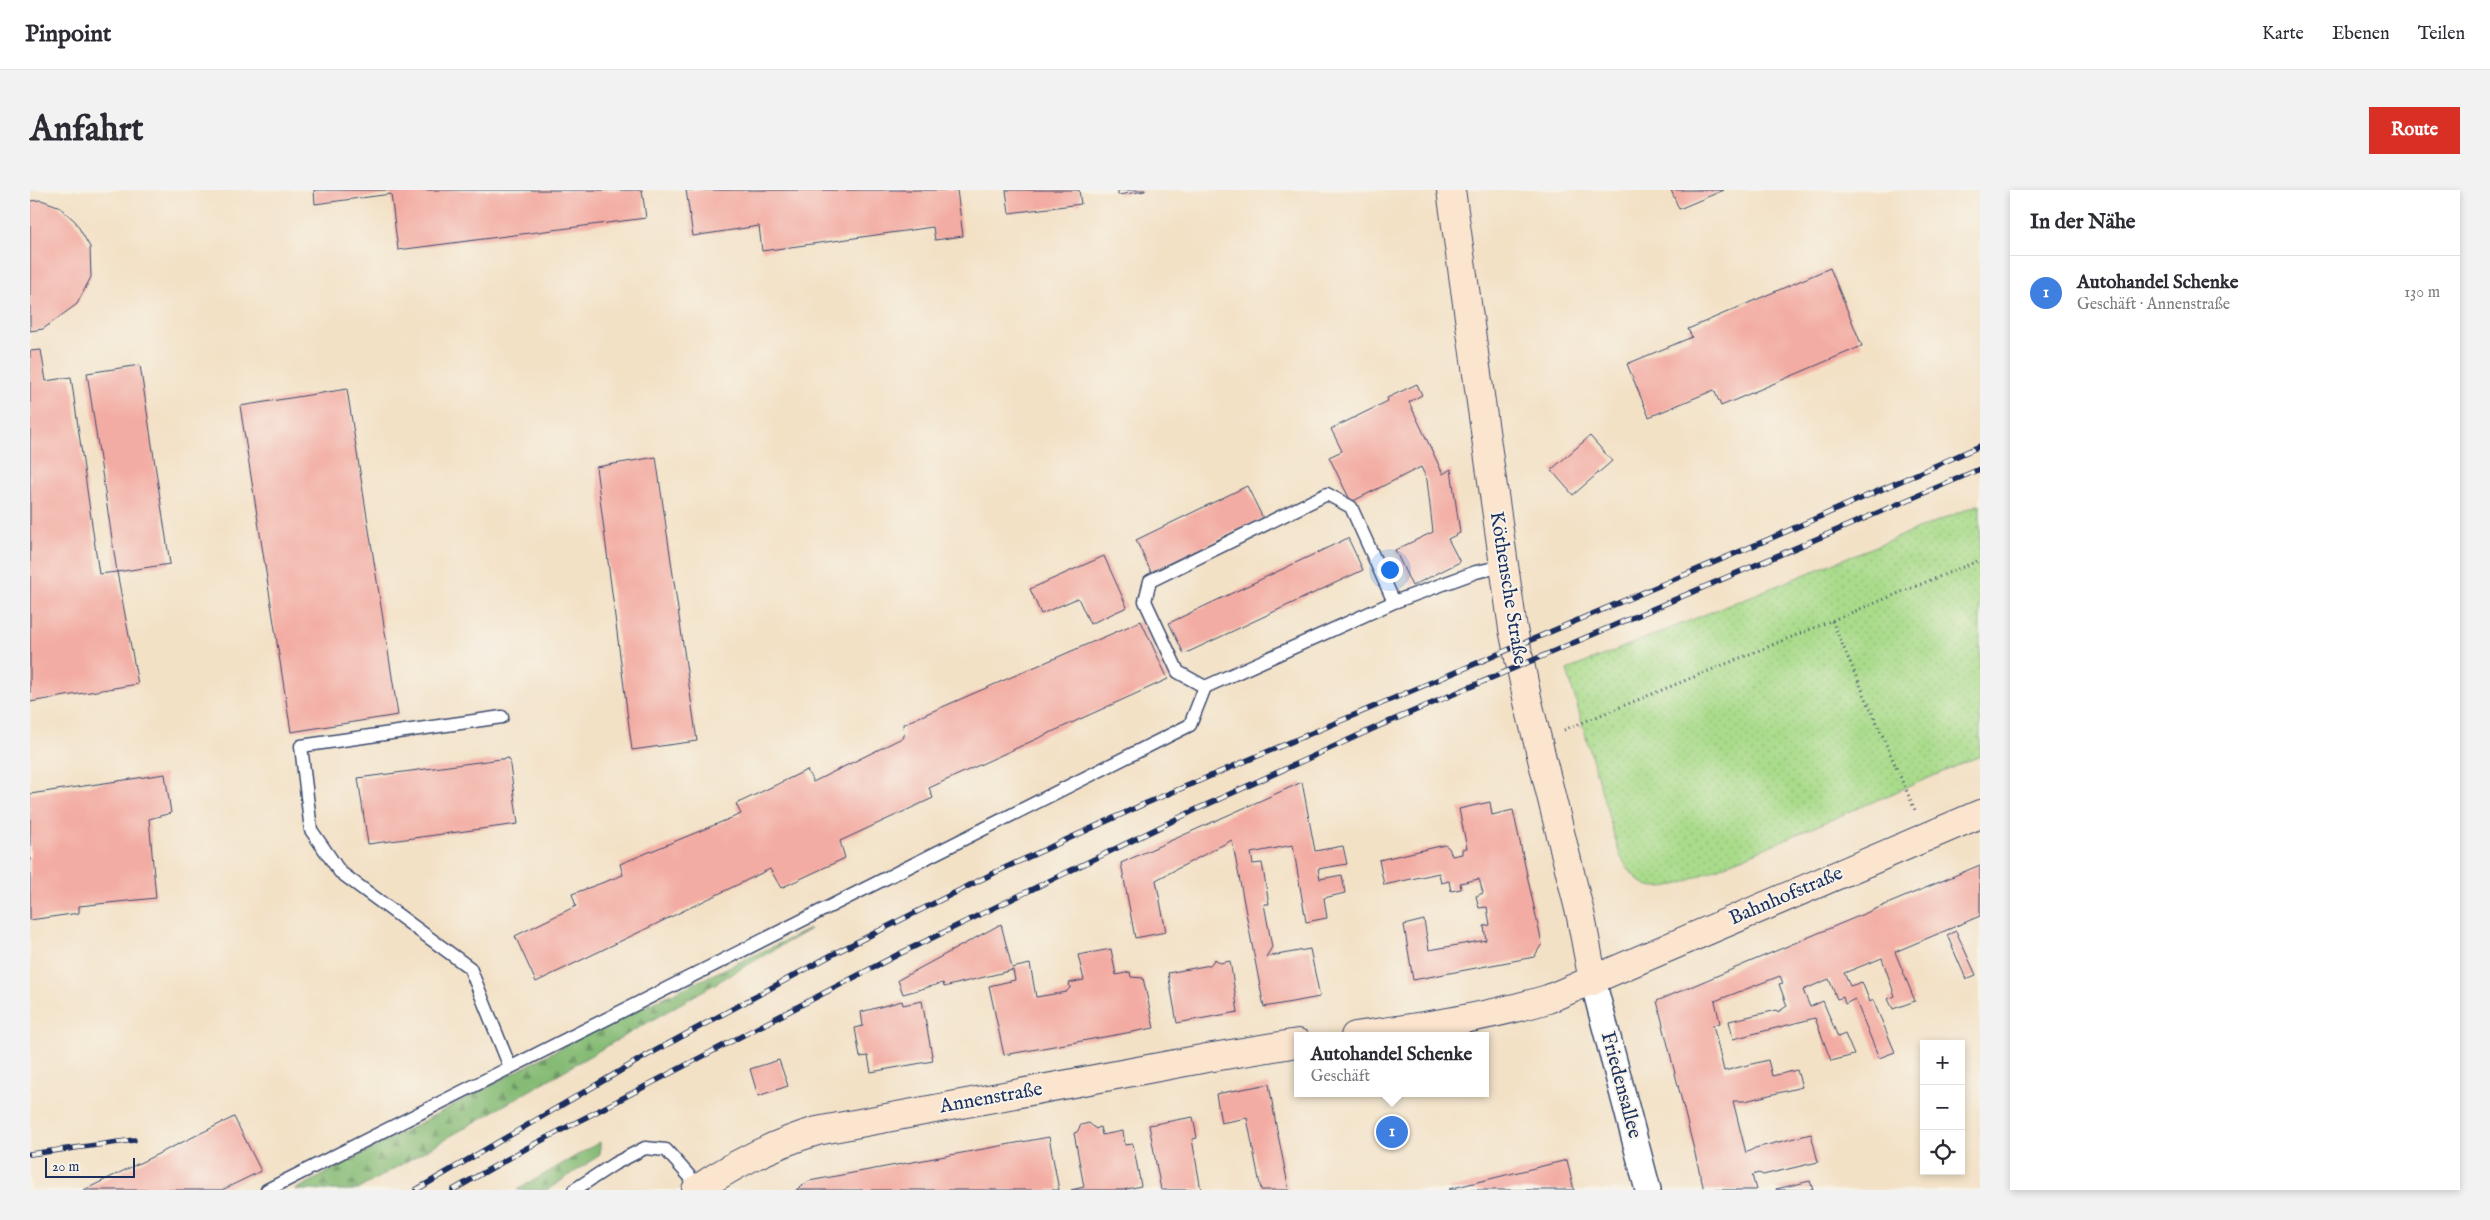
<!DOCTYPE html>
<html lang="de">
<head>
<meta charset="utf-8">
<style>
	body { margin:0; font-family:"IM FELL English",serif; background:#f2f2f3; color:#2b2b33 }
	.controls { position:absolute; right:15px; bottom:15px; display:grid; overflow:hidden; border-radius:0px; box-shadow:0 2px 8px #0003 }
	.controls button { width:45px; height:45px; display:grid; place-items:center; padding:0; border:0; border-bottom:1px solid #e1e1e2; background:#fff; color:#2b2b33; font:25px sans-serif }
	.scale { position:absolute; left:15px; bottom:12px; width:90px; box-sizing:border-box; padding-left:5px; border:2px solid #1b2f5e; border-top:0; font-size:14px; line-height:18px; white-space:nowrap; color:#1b2f5e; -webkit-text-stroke:4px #f7f3e8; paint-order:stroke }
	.you { position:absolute; left:1359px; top:379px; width:18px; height:18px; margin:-12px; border:4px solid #fff; border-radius:50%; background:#1a73e8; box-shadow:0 0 0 8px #1a73e833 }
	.badge { display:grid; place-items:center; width:32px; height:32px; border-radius:50%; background:#d93025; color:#fff; font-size:16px; font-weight:700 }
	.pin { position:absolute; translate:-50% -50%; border:2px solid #fff; box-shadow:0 1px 5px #0006 }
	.popup { position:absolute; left:1264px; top:842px; width:195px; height:65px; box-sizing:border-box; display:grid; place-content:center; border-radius:0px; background:#fff; filter:drop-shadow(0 1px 4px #0005); font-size:16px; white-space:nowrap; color:#7c7c81 }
	.popup b { font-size:19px; color:#2b2b33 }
	.popup::after { content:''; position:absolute; left:50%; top:100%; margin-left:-10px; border:10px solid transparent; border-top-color:#fff }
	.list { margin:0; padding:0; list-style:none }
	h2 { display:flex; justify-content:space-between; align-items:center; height:65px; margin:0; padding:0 20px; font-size:21px }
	h2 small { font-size:16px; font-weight:400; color:#7c7c81 }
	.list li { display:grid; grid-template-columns:32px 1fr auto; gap:15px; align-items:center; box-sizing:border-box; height:75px; padding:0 20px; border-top:1px solid #e1e1e2 }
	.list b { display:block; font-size:19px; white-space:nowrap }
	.list p { margin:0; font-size:16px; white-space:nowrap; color:#7c7c81 }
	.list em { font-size:16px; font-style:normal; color:#7c7c81 }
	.icon { flex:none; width:28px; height:28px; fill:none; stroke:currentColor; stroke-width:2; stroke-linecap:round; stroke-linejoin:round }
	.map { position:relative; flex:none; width:1950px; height:1000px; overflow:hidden; border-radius:0px }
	header { display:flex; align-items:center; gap:30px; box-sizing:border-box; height:70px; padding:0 25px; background:#fff; border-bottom:1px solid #e1e1e2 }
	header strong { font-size:24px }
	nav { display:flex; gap:28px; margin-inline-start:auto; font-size:18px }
	.intro { display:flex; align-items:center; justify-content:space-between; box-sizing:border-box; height:120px; padding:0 30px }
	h1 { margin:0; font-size:35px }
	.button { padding:12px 22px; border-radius:0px; background:#d93025; color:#fff; font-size:18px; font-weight:700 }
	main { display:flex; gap:30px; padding:0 30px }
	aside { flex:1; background:#fff; border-radius:0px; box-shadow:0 2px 8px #0003 }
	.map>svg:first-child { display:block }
	.grass { fill:url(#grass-dots); stroke:#628574 }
	.forest { fill:url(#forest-firs); stroke:#50756a }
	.building { fill:#f3aca3 }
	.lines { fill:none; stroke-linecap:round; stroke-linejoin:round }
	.lane-casing { stroke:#3b4a6e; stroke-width:15 }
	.street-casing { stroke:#3b4a6e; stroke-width:28 }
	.secondary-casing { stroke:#3b4a6e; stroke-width:30 }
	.path { stroke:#3b4a6e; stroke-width:3; stroke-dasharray:1 4; stroke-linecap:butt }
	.lane { stroke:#fff; stroke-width:12 }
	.street { stroke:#fff; stroke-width:25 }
	.secondary { stroke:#fbe5cf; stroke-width:28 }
	.rail-casing { stroke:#1b2f5e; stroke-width:5.5 }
	.rail { stroke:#f7f3e8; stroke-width:4; stroke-dasharray:11; stroke-linecap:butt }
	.labels { text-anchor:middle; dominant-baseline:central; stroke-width:4; stroke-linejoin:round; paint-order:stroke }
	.street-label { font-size:20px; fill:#1b2f5e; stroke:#f7f3e8 }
</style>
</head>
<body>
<header>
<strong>Pinpoint</strong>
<nav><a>Karte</a><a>Ebenen</a><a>Teilen</a></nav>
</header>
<div class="intro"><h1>Anfahrt</h1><a class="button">Route</a></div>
<main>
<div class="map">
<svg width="1950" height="1000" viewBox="0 0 1950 1000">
	<defs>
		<pattern id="grass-dots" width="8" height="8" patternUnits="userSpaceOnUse" patternTransform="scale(1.25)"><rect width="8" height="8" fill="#a9db8a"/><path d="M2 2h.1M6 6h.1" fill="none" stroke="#91bc7a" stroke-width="1.8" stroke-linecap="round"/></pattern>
		<pattern id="forest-firs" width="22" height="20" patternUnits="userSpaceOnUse" patternTransform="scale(1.25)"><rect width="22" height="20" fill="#86bb76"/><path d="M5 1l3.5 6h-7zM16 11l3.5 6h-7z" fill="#6d9864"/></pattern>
	</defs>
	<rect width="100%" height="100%" fill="#f7f3e8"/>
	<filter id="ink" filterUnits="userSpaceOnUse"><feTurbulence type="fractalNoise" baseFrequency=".02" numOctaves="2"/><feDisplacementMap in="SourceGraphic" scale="10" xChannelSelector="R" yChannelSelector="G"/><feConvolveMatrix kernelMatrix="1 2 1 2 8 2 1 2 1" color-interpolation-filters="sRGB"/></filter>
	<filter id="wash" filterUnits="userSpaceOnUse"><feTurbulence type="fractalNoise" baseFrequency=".0096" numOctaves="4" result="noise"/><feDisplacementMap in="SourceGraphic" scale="20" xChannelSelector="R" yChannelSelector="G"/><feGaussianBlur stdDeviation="1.12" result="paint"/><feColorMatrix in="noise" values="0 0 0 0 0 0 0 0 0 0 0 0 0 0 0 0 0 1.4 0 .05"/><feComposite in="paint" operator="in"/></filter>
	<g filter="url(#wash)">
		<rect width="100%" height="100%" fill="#f3e1c6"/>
		<path class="grass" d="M1950,314V566L1653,693C1617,702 1610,697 1590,666L1537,480Z"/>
		<g class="forest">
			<path d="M780,739L327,1000H265L560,842Z"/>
			<path d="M570,952V965L517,1000H487Z"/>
		</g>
		<g id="blocks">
			<g class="building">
				<path d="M284,0H612L616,28L368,60L361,4L285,14Z"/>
				<path d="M656,0H927L933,46L905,50L903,37L732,61L729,36L663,46Z"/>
				<path d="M976,0H1049L1051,14L979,23Z"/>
				<path d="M1088,0H1115V1L1088,5Z"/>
				<path d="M1641,0H1694L1649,19Z"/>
				<path d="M11,10L28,16L45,31L60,57L61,87L47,114L13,139L0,141V11Z"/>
				<path d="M1800,78L1832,156L1691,216L1684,200L1619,227L1597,174L1662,147L1658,139Z"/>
				<path d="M11,160L16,191L41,187L69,384L87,382L108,494L0,512V161Z"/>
				<path d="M110,175L140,374L87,382L57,183Z"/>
				<path d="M1387,194L1392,205L1379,212L1413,284L1421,279L1430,343L1418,349L1430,372L1382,396L1365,360L1403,342L1397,290L1391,277L1321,312L1299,267L1312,261L1301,239L1358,211L1357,208Z"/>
				<path d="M317,199L368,525L261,542L210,216Z"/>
				<path d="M1560,246L1582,271L1543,305L1521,280Z"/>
				<path d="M626,267L667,551L602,560L566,277Z"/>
				<path d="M1217,296L1233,328L1121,382L1106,350Z"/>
				<path d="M1318,348L1333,380L1154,464L1139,433Z"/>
				<path d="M1074,366L1097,417L1060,434L1048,408L1011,424L1000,399Z"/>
				<path d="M1111,431L1138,489L899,598L903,608L810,651L815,668L751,698L740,679L506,792L485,746L546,716L542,704L593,685L590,674L711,624L706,614L777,580L783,592L874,547L873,534Z"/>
				<path d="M479,568L488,634L338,654L328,588Z"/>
				<path d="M135,584L141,623L119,629L126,708L49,716V723L0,730V604Z"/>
				<path d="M1272,592L1285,661L1313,656L1317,674L1288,679L1290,689L1312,685L1315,703L1294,708L1297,728L1276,732L1263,655L1221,663L1223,674L1232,673L1239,714H1234L1242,757L1236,767L1280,759L1290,807L1234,817L1202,650L1126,690L1136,742L1105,748L1091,673Z"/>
				<path d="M1460,612L1462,625L1483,620L1512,754L1504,767L1383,790L1374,735L1394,730L1399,760L1456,750L1454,736L1460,735L1457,717L1449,718L1446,706L1453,703L1449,689L1430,693L1431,699L1421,701L1419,691L1411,693L1409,683L1354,695L1349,670L1415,655L1419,658L1422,666L1432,664V659L1437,658L1429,619Z"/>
				<path d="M1950,675V726L1865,762L1885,811L1863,819L1858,809L1865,806L1852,768L1814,783L1820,796L1832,792L1840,812L1843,810L1865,862L1849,868L1825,809L1815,814L1813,807L1807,809L1799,789L1773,800L1780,817L1793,811L1808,847L1815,844L1824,865L1801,871L1785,828L1703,849L1699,831L1747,820L1748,822L1757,816L1749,794L1753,793L1750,786L1685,811L1690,833L1683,835L1694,881L1738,870L1742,886L1767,880L1772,897L1715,911H1703L1716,963L1725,958L1781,944L1788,972L1733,985L1729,983L1722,985L1726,1000H1674L1627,811Z"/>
				<path d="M971,734L982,778L1000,774L1006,807L1036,802L1040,798L1039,793L1054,790L1048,765L1081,759L1086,785L1100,782L1101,787L1113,788L1124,838L974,865L959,796L985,790L983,780L914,797L913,793L873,804L868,790Z"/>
				<path d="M1926,741L1946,785L1936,789L1917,745Z"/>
				<path d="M1185,769L1190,773L1200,771L1208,822L1147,833L1138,783L1180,775Z"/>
				<path d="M872,811L873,815L892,811L903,871L841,882L838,866L830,867L825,838L833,836L831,822Z"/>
				<path d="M749,870L758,896L728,906L720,879Z"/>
				<path d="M1239,894L1246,935L1259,1000H1231L1217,928L1191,933L1186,904Z"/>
				<path d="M204,927L231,981L192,1000H54Z"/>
				<path d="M1163,927L1167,948L1162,949L1171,1000H1131L1119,935Z"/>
				<path d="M1059,933L1066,939L1070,937L1072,945L1093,941L1095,955L1103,954L1111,996L1093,1000H1041L1054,997L1044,943L1047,942L1051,935Z"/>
				<path d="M1019,947L1029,1000H766L779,991Z"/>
				<path d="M1537,970L1544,1000H1419V999Z"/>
				<path d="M1780,991L1783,1000H1746V999Z"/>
			</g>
		</g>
	</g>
	<g filter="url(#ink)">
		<use href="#blocks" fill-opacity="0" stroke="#3b4a6e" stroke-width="1"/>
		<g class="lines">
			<g class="lane-casing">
				<g id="lane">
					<path d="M1364,412L1321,317L1297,304L1120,391L1115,411L1148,482L1175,497L1364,412L1446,382L1474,376"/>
					<path d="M472,527L271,556L281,640L310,682L440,778L480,877"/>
					<path d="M237,1000L1160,535L1175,497"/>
					<path d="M544,1000L584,974L615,958L636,960L670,998"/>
				</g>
			</g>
			<g class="street-casing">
				<path id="street" d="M1563,791L1618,1000"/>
			</g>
			<g class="secondary-casing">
				<g id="secondary">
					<path d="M1421,0L1483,439L1498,512L1551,727L1563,791"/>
					<path d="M1325,846C1390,837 1455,828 1518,809L1950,624"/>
					<path d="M666,1000C704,974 743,954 787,941L1177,868L1268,853"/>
				</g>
			</g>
			<g class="path">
				<path d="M1802,431L1885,620"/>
				<path d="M1534,540L1950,370"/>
			</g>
			<use href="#lane" class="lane"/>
			<use href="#street" class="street"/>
			<use href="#secondary" class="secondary"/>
			<g class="rail-casing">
				<g id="rail">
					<path d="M0,964L104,950"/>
					<path d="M386,1000L614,867L809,761L968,681L1112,615L1737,350L1950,256"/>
					<path d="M423,1000L497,958L867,765L1165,620L1349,536L1950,279"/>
				</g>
			</g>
			<use href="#rail" class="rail"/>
		</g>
	</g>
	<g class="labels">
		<g class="street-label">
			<text transform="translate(1478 398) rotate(81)">Köthensche Straße</text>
			<text transform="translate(1756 706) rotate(-23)">Bahnhofstraße</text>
			<text transform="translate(1591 895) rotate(75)">Friedensallee</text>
			<text transform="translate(961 908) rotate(-10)">Annenstraße</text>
		</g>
	</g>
</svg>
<div class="controls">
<button>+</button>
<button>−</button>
<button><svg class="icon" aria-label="locate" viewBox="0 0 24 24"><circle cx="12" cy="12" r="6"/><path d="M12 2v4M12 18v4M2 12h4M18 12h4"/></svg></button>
</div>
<div class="scale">20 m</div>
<div class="you"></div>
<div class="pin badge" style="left:1362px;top:942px;background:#3f7fe0">1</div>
<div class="popup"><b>Autohandel Schenke</b>Geschäft</div>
</div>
<aside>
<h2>In der Nähe<small></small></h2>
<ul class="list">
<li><span class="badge" style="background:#3f7fe0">1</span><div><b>Autohandel Schenke</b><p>Geschäft · Annenstraße</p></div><em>130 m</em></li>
</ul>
</aside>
</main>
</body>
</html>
